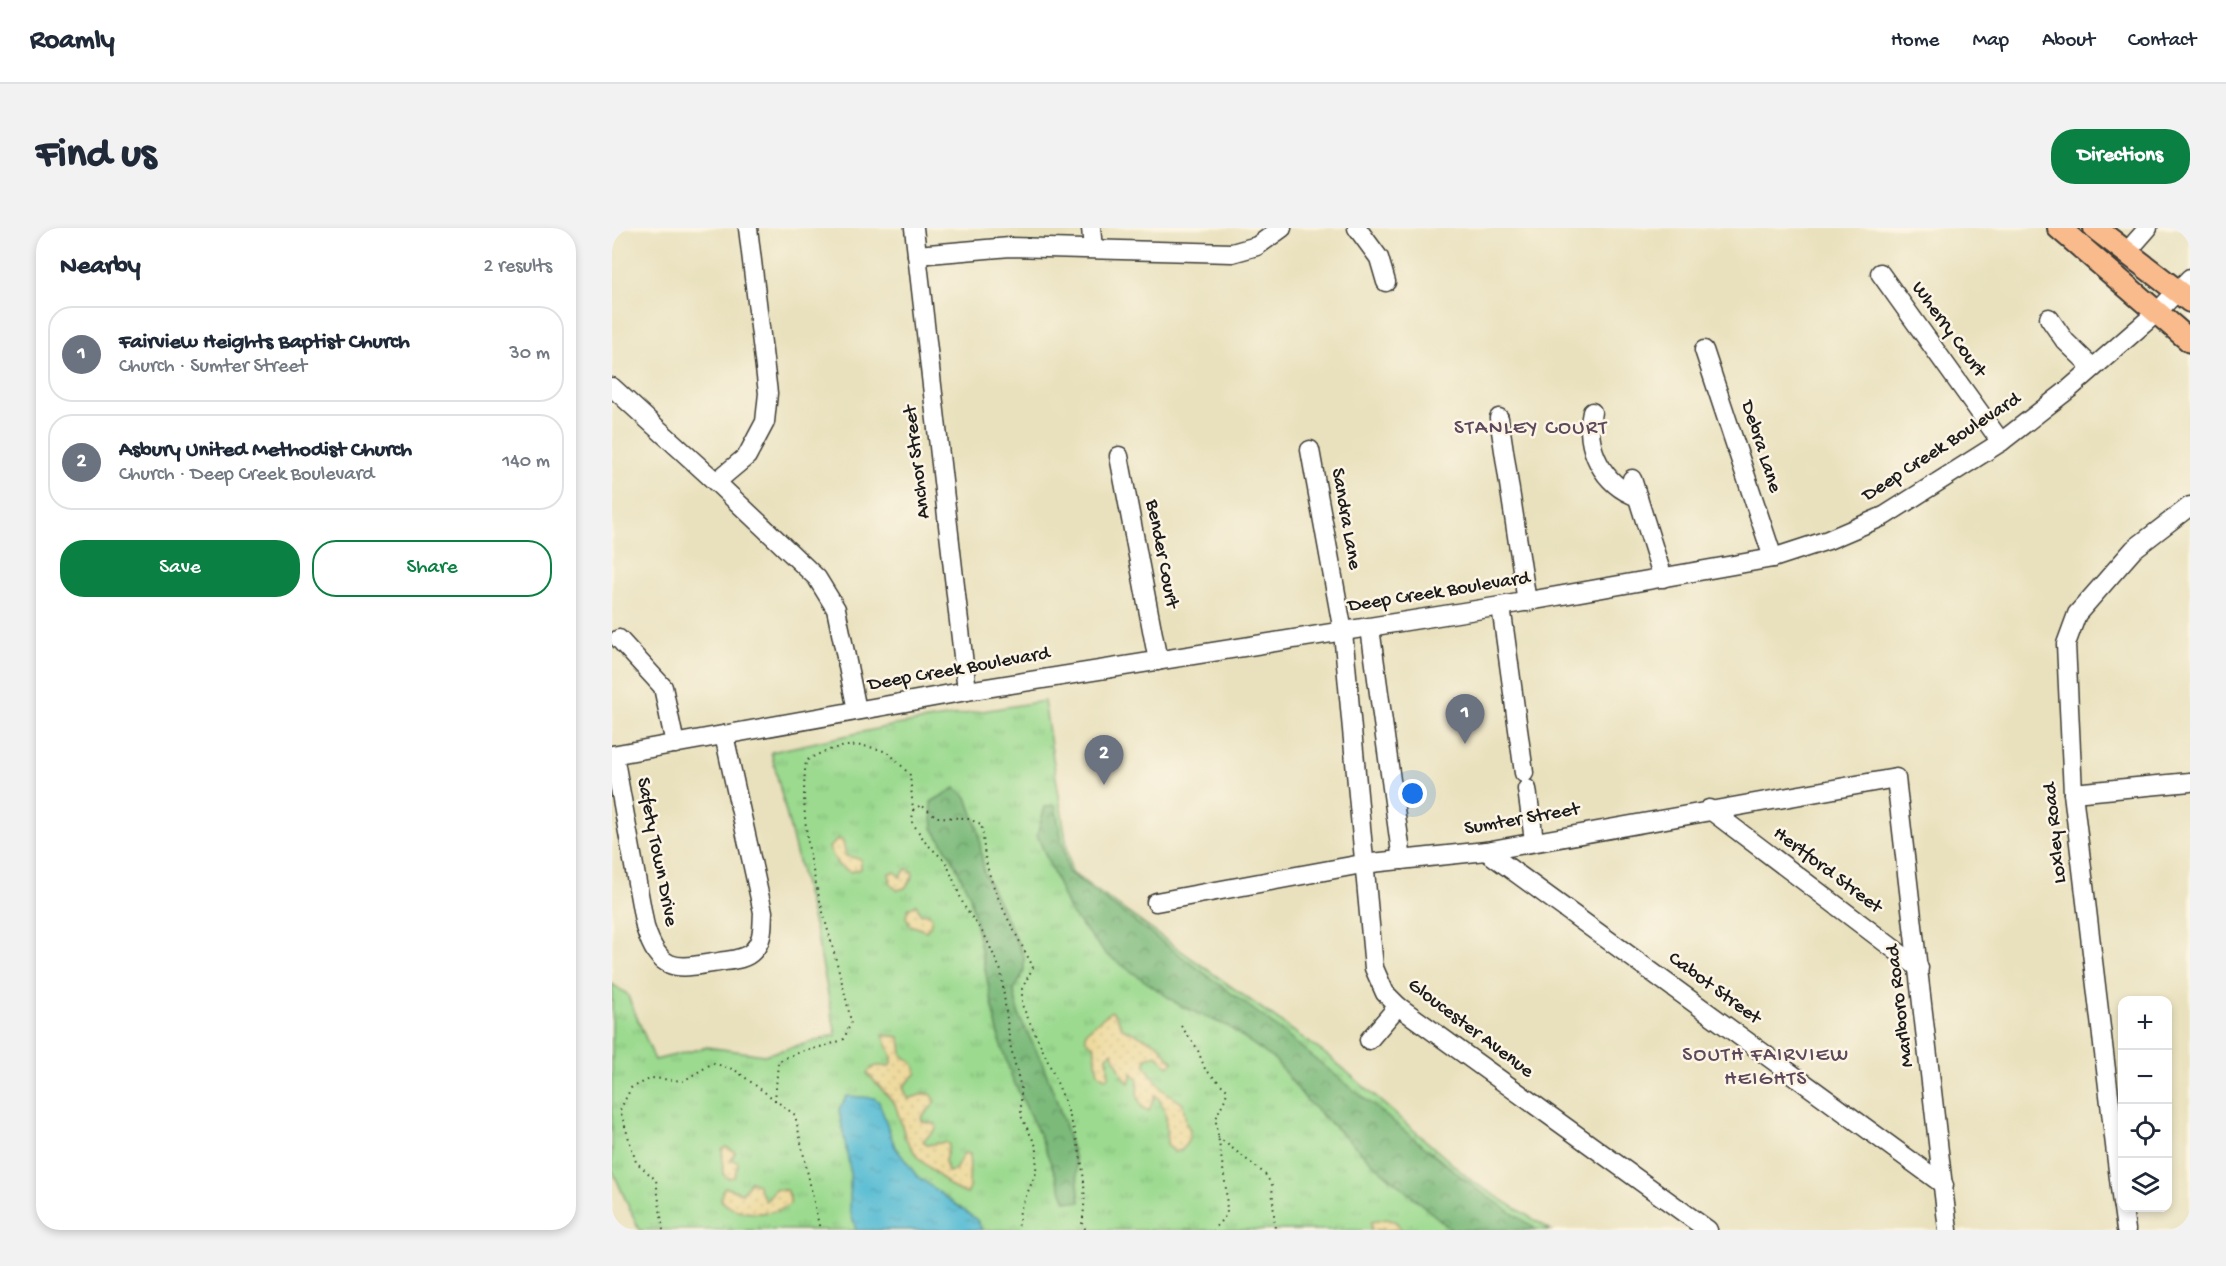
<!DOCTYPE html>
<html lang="en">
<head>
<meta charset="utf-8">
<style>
	body { margin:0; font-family:"Gochi Hand",sans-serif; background:#f2f2f3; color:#1f2937 }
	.controls { position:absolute; right:18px; bottom:18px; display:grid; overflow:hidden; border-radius:12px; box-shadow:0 3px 9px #0003 }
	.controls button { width:54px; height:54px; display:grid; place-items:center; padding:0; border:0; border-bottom:2px solid #e0e1e3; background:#fff; color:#1f2937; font:30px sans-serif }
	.you { position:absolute; left:801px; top:566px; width:21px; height:21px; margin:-15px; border:4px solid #fff; border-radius:50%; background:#1a73e8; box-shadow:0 0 0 9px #1a73e833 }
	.badge { display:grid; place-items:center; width:39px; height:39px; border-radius:50%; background:#0b8043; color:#fff; font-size:20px; font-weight:700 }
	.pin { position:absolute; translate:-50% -50px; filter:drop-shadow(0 2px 3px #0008) }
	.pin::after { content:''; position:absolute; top:32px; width:21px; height:18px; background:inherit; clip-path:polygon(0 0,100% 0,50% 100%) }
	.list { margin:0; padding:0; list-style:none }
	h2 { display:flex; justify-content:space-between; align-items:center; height:78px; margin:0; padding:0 24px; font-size:26px }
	h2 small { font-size:20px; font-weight:400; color:#747a83 }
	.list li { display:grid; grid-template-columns:39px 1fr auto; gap:18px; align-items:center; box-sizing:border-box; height:96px; margin:0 12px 12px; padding:0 12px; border:2px solid #e0e1e3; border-radius:24px }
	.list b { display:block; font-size:22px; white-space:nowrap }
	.list p { margin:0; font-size:20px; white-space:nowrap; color:#747a83 }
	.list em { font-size:20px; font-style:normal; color:#747a83 }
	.actions { display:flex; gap:12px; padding:18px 24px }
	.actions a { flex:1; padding:14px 0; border:2px solid #0b8043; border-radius:24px; text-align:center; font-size:21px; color:#0b8043 }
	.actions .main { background:#0b8043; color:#fff }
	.icon { flex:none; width:33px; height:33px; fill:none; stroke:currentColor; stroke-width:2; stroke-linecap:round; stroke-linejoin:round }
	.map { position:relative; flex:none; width:1578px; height:1002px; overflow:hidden; border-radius:24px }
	header { display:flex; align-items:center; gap:36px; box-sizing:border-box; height:84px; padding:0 30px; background:#fff; border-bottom:2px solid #e0e1e3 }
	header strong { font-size:28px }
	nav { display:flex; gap:33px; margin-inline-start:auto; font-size:21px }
	.intro { display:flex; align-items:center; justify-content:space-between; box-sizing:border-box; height:144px; padding:0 36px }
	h1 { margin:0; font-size:42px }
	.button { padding:15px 27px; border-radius:24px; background:#0b8043; color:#fff; font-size:21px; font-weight:700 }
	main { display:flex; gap:36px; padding:0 36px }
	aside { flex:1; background:#fff; border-radius:24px; box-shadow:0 3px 9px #0003 }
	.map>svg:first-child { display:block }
	.grass { fill:url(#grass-tufts); stroke:#5c7b56; stroke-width:1.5 }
	.forest { fill:url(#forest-crowns); stroke:#4c6b4b; stroke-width:1.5 }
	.sand { fill:url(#sand-dots); stroke:#857b5d; stroke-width:1.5 }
	.water { fill:url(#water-ripples); stroke:#386c78; stroke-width:1.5 }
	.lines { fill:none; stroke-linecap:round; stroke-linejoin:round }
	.minor-casing { stroke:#3b3a34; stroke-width:21 }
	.major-casing { stroke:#3b3a34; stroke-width:26 }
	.path { stroke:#3b3a34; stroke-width:2; stroke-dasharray:1.5 4.5; stroke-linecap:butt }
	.minor { stroke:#fff; stroke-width:18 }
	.major { stroke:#fabb8c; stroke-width:22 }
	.labels { text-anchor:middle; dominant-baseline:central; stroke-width:5; stroke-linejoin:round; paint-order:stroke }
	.street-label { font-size:20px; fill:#1c1c1c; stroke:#fcf5e5 }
	.neighbourhood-label { font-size:21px; letter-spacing:1.5px; fill:#5d495b; stroke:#fcf5e5 }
</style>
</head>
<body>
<header>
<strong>Roamly</strong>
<nav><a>Home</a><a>Map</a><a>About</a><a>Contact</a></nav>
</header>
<div class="intro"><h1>Find us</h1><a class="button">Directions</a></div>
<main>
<aside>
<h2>Nearby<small>2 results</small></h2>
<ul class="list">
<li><span class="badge" style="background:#6b7280">1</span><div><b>Fairview Heights Baptist Church</b><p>Church · Sumter Street</p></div><em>30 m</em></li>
<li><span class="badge" style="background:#6b7280">2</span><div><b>Asbury United Methodist Church</b><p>Church · Deep Creek Boulevard</p></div><em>140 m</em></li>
</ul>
<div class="actions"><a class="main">Save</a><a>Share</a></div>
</aside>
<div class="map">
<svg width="1578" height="1002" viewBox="0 0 1578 1002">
	<defs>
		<pattern id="grass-tufts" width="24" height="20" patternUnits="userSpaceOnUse" patternTransform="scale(1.5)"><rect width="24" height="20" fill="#9bda8f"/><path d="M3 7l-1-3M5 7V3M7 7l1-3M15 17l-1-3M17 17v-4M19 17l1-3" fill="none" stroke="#85ba7b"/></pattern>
		<pattern id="forest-crowns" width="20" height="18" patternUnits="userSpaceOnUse" patternTransform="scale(1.5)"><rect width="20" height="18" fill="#7cba7a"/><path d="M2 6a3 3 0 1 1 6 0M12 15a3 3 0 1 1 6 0" fill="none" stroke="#659663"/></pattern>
		<pattern id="sand-dots" width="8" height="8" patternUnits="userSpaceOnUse" patternTransform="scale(1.5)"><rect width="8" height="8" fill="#eeda9e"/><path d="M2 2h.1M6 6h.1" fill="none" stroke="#ccba88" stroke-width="1.8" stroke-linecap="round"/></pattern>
		<pattern id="water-ripples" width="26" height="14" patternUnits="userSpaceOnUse" patternTransform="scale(1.5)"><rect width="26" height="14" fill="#55bbd3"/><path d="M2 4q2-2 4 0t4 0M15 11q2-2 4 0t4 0" fill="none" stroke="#49a0b5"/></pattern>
	</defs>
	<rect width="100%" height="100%" fill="#fcf5e5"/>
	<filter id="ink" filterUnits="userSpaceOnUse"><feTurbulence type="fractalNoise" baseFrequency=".0167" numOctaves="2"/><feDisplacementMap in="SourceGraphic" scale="12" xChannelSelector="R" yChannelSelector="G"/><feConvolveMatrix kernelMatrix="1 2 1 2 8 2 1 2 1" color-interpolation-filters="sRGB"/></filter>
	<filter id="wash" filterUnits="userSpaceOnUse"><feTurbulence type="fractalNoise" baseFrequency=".008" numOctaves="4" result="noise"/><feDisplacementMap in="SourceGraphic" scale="24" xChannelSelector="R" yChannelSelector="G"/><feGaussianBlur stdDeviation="1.35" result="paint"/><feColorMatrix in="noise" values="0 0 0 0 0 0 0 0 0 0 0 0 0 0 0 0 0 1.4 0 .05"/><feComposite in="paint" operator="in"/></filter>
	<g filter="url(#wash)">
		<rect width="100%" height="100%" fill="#e9e1bd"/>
		<path class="grass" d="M432,473L459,644L719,830L861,954L939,1002H27L0,941V756L15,766L43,832L95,819L152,827L224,807L205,709L159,524L278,498Z"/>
		<g class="forest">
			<path d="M343,560L355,569L366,601L372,644L412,728V743L402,763L407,788L430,834L447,879L464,935L468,974L454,973L428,908L400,850L388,814L358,668L341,632L321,600L319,574Z"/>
			<path d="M443,577L456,644L654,791L862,959L925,1002H840L764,938L696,874L663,832L615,798L569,778L494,726L458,684L425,607L433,579Z"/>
		</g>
		<g class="sand">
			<path d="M226,611L231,613L234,628L249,631V641L238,644L226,637L217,620Z"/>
			<path d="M294,641L300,643L301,648L293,660L285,662L279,657L277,645L283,644L288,649Z"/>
			<path d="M304,676L308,686L316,685L320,689L318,698L314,703L298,697L294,689L296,681Z"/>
			<path d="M499,783L504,787L510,800L545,815L561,834L556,838L545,827L534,830L533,838L551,862L571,876L574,895L578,902L576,913L570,922L562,924L555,916C553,897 558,881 543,867L537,883L530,880L525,866L526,852L520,845L517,855L511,849L500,824L495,828L497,849L493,850L486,846L482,818L474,812V804Z"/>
			<path d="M271,807L288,809L290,827C297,833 303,834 305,845L291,859L296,871L314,865L320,867L324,874L309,890L311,894L324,896V901L311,913L316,917L333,914L337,917L333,933L336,944L343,942L352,925L358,926L357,962L355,966L341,960L306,930L294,911L283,876L255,845C261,837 266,837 276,839L280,835V829Z"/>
			<path d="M114,919L123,924L119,933H125L126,937L122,949L116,950L111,946C110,938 111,930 110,922Z"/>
			<path d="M139,953L145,956L153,973L156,971L163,961L174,962L178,968V976C161,989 123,988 109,972L110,963L113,959L130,965Z"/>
			<path d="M775,991L784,994L790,1002H759V994Z"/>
		</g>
		<path class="water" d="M235,868L262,870L267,874L283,919L305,948L365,992L370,1002H244L238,982V942L227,882Z"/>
	</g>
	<g filter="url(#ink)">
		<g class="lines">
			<g class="minor-casing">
				<g id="minor">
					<path d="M136,0L156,165L153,194L135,228L104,254L205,350L224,381L245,482"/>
					<path d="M302,0L355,463"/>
					<path d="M479,0L481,20"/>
					<path d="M745,0L767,30L774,54"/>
					<path d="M1514,25L1536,0"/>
					<path d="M305,27L398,19L620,25L645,18L670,0"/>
					<path d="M1268,45L1389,214"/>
					<path d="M1437,90L1453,113L1481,140"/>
					<path d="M1092,122L1161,330"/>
					<path d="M0,159L104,254"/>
					<path d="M980,184C972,220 991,257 1026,269"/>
					<path d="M887,190L915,374"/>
					<path d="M698,222L731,404L762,740L773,765L786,778L1096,1002"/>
					<path d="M507,228L546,433"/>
					<path d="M1020,251L1051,350"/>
					<path d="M889,378L912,545"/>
					<path d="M758,400L790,632"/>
					<path d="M7,411L51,459L63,516"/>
					<path d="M0,527L355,463L889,378L1161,330L1216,312L1272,288L1389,214L1457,161L1544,85L1578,50"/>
					<path d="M2,527L33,699C48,746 64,741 107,734C118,732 133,732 141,723C152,712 150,697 151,684L112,507"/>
					<path d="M915,561L922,612"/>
					<path d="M1461,565L1578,554"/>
					<path d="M1097,581L1307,740"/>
					<path d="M874,623L1332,957"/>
					<path d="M544,674L750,636L874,623L1284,550L1336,1002"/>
					<path d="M757,812L786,778"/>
					<path d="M1510,976L1461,565L1454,416L1465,386L1522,321L1578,278"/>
					<path d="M1511,980L1514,1002"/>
				</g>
			</g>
			<g class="major-casing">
				<g id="major">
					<path d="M1447,0L1578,113"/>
					<path d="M1483,0L1578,73"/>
				</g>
			</g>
			<g class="path">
				<path d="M301,582L309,577L325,589L354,590L369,596C372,608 371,621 374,633C382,670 404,705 421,739L410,761V777C440,844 483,921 470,996L474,1002"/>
				<path d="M569,798L585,820L593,841L615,862C614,875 605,881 604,894L614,961L615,986L601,1002"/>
				<path d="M163,873L166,834C187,821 210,821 232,811L239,794C222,707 183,623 194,533C218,518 245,512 274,524C282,528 291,540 298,547L301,582L300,594L314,615L334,634L352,678L373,708L389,743L398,816L409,860V888L425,920L424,945L408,982L406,1002"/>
				<path d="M606,909L653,946L660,957L663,1002"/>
				<path d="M51,1002L44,952L24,934L8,882L19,860L40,850L71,853L101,835L123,842L183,887L208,1002"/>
			</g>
			<use href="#minor" class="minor"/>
			<use href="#major" class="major"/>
		</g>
	</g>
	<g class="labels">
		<g class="street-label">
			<text transform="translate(1336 102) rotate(54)">Wherry Court</text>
			<text transform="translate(1148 219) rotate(72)">Debra Lane</text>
			<text transform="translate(1330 220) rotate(-33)">Deep Creek Boulevard</text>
			<text transform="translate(306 234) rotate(-97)">Anchor Street</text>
			<text transform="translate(733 291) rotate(80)">Sandra Lane</text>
			<text transform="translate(549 326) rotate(79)">Bender Court</text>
			<text transform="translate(827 365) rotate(-9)">Deep Creek Boulevard</text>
			<text transform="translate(347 442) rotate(-10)">Deep Creek Boulevard</text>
			<text transform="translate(910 592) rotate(-10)">Sumter Street</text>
			<text transform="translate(1444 605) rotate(-96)">Loxley Road</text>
			<text transform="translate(44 624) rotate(79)">Safety Town Drive</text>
			<text transform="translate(1215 643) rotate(37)">Hertford Street</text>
			<text transform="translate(1102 761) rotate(36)">Cabot Street</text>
			<text transform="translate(1289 778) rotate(-97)">Marlboro Road</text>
			<text transform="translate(858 801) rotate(37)">Gloucester Avenue</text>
		</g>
		<g class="neighbourhood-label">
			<text x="919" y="201">STANLEY COURT</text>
			<text x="1154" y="828">SOUTH FAIRVIEW<tspan x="1154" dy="24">HEIGHTS</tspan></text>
		</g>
	</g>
</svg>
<div class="controls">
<button>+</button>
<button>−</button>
<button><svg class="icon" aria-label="locate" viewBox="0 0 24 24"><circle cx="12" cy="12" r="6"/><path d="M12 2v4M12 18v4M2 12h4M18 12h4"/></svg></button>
<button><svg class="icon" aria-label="layers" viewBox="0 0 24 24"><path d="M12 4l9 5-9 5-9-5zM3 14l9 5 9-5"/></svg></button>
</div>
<div class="you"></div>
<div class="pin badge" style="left:853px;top:516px;background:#6b7280">1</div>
<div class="pin badge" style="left:492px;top:557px;background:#6b7280">2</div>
</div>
</main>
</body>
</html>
